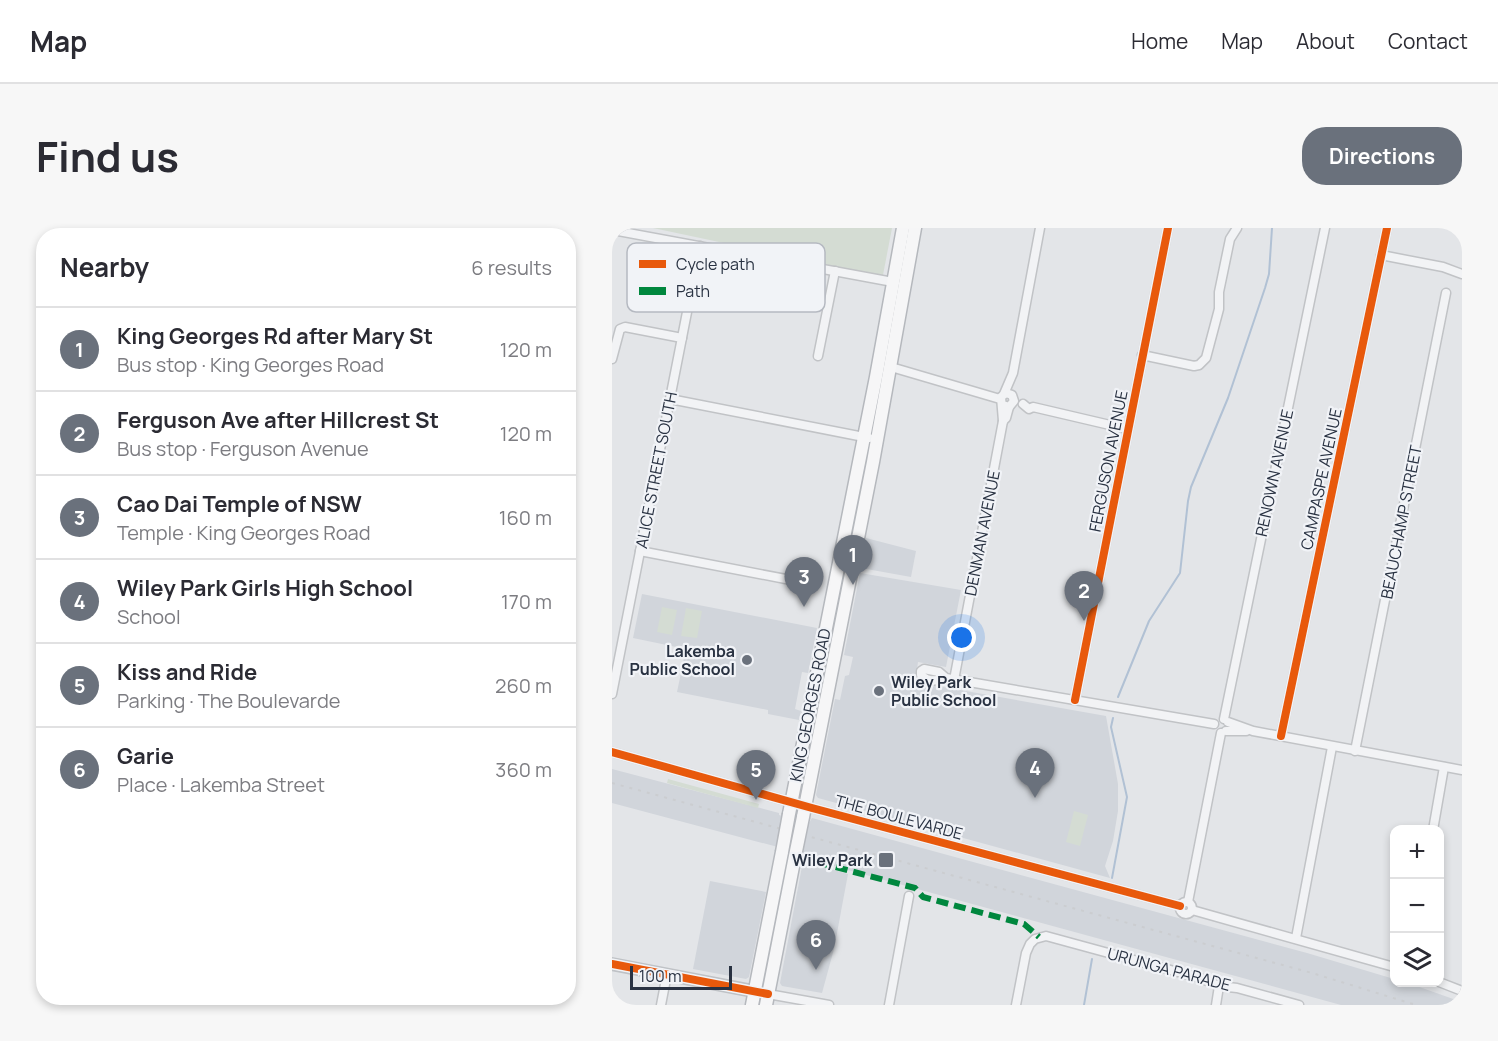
<!DOCTYPE html>
<html lang="en">
<head>
<meta charset="utf-8">
<style>
	body { margin:0; font-family:Manrope,sans-serif; background:#f7f7f7; color:#2b2b33 }
	.controls { position:absolute; right:18px; bottom:18px; display:grid; overflow:hidden; border-radius:12px; box-shadow:0 3px 9px #0003 }
	.controls button { width:54px; height:54px; display:grid; place-items:center; padding:0; border:0; border-bottom:2px solid #e1e1e2; background:#fff; color:#2b2b33; font:30px sans-serif }
	.scale { position:absolute; left:18px; bottom:15px; width:102px; box-sizing:border-box; padding-left:6px; border:3px solid #293242; border-top:0; font-size:16px; line-height:21px; white-space:nowrap; color:#293242; -webkit-text-stroke:4px #f1f3f7; paint-order:stroke }
	.you { position:absolute; left:350px; top:410px; width:21px; height:21px; margin:-15px; border:4px solid #fff; border-radius:50%; background:#1a73e8; box-shadow:0 0 0 9px #1a73e833 }
	.badge { display:grid; place-items:center; width:39px; height:39px; border-radius:50%; background:#6a717c; color:#fff; font-size:20px; font-weight:700 }
	.pin { position:absolute; translate:-50% -50px; filter:drop-shadow(0 2px 3px #0008) }
	.pin::after { content:''; position:absolute; top:32px; width:21px; height:18px; background:inherit; clip-path:polygon(0 0,100% 0,50% 100%) }
	.list { margin:0; padding:0; list-style:none }
	h2 { display:flex; justify-content:space-between; align-items:center; height:78px; margin:0; padding:0 24px; font-size:26px }
	h2 small { font-size:20px; font-weight:400; color:#7c7c81 }
	.list li { display:grid; grid-template-columns:39px 1fr auto; gap:18px; align-items:center; box-sizing:border-box; height:84px; padding:0 24px; border-top:2px solid #e1e1e2 }
	.list b { display:block; font-size:22px; white-space:nowrap }
	.list p { margin:0; font-size:20px; white-space:nowrap; color:#7c7c81 }
	.list em { font-size:20px; font-style:normal; color:#7c7c81 }
	.icon { flex:none; width:33px; height:33px; fill:none; stroke:currentColor; stroke-width:2; stroke-linecap:round; stroke-linejoin:round }
	.map { position:relative; flex:none; width:850px; height:777px; overflow:hidden; border-radius:24px }
	header { display:flex; align-items:center; gap:36px; box-sizing:border-box; height:84px; padding:0 30px; background:#fff; border-bottom:2px solid #e1e1e2 }
	header strong { font-size:28px }
	nav { display:flex; gap:33px; margin-inline-start:auto; font-size:21px }
	.intro { display:flex; align-items:center; justify-content:space-between; box-sizing:border-box; height:144px; padding:0 36px }
	h1 { margin:0; font-size:42px }
	.button { padding:15px 27px; border-radius:24px; background:#6a717c; color:#fff; font-size:21px; font-weight:700 }
	main { display:flex; gap:36px; padding:0 36px }
	aside { flex:1; background:#fff; border-radius:24px; box-shadow:0 3px 9px #0003 }
	.map>svg:first-child { display:block }
	.built { fill:#d1d5db }
	.green { fill:#d4dcd3 }
	.lines { fill:none; stroke-linecap:round; stroke-linejoin:round }
	.stream { stroke:#b1c1d4; stroke-width:2 }
	.minor-casing { stroke:#c1c3c6; stroke-width:11 }
	.major-casing { stroke:#bfc2c6; stroke-width:14 }
	.highway-casing { stroke:#b5b8bd; stroke-width:15 }
	.minor { stroke:#f2f3f5; stroke-width:8 }
	.major { stroke:#f6f6f7; stroke-width:10 }
	.highway { stroke:#f6f6f7; stroke-width:12 }
	.rail { stroke:#cbcdd0; stroke-width:2; stroke-dasharray:3 6; stroke-linecap:butt }
	.highway-bridge-casing { stroke:#b5b8bd; stroke-width:15; stroke-linecap:butt }
	.highway-bridge { stroke:#f6f6f7; stroke-width:12 }
	.quiet { stroke:#00873e; stroke-width:6; stroke-dasharray:12 6; stroke-linecap:butt }
	.cycleway-casing { stroke:#f1f3f7; stroke-width:11 }
	.cycleway { stroke:#e8590c; stroke-width:8 }
	.poi-dot { fill:#6a717c; stroke:#f1f3f7; stroke-width:2 }
	.labels { text-anchor:middle; dominant-baseline:central; stroke-width:4.5; stroke-linejoin:round; paint-order:stroke }
	.street-label { font-size:16px; fill:#293242; stroke:#f1f3f7 }
	.poi-label { font-size:16px; font-weight:bold; fill:#293242; stroke:#f1f3f7; text-anchor:end }
	.key { fill:#f1f3f7; stroke:#b5b9c1; stroke-width:1.5 }
	.key-label { font-size:16px; fill:#293242 }
</style>
</head>
<body>
<header>
<strong>Map</strong>
<nav><a>Home</a><a>Map</a><a>About</a><a>Contact</a></nav>
</header>
<div class="intro"><h1>Find us</h1><a class="button">Directions</a></div>
<main>
<aside>
<h2>Nearby<small>6 results</small></h2>
<ul class="list">
<li><span class="badge">1</span><div><b>King Georges Rd after Mary St</b><p>Bus stop · King Georges Road</p></div><em>120 m</em></li>
<li><span class="badge">2</span><div><b>Ferguson Ave after Hillcrest St</b><p>Bus stop · Ferguson Avenue</p></div><em>120 m</em></li>
<li><span class="badge">3</span><div><b>Cao Dai Temple of NSW</b><p>Temple · King Georges Road</p></div><em>160 m</em></li>
<li><span class="badge">4</span><div><b>Wiley Park Girls High School</b><p>School</p></div><em>170 m</em></li>
<li><span class="badge">5</span><div><b>Kiss and Ride</b><p>Parking · The Boulevarde</p></div><em>260 m</em></li>
<li><span class="badge">6</span><div><b>Garie</b><p>Place · Lakemba Street</p></div><em>360 m</em></li>
</ul>
</aside>
<div class="map">
<svg width="850" height="777" viewBox="0 0 850 777">
	<rect width="100%" height="100%" fill="#e3e5e8"/>
	<g class="built">
		<path d="M254,310L304,323L299,349L249,340Z"/>
		<path d="M248,345L349,362L334,439L306,434L303,454L494,488L506,556V583L501,613L493,638L498,650L333,605V601L279,590L206,570L204,567L223,471L228,472L233,448L237,447L241,429L232,427Z"/>
		<path d="M30,366L205,400L196,445L190,444L183,481L189,483L187,492L156,486V482L65,464L74,421L21,410Z"/>
		<path d="M0,541L167,585V587L197,595L200,590L695,725L782,751V754L799,756L844,772L850,775V777H729L192,630V626L0,575Z"/>
		<path d="M191,633L236,646L222,721L210,765L170,758L168,755Z"/>
		<path d="M98,653L154,664L137,749L134,751L81,741Z"/>
	</g>
	<g class="green">
		<path d="M41,0H280L271,47H262Z"/>
		<path d="M254,223L253,243L190,564L188,561Z"/>
		<path d="M50,379L65,382L60,407L45,404Z"/>
		<path d="M74,380L90,383L85,410L69,408Z"/>
		<path d="M56,551L147,576L146,580L55,555Z"/>
		<path d="M462,583L476,587L468,618L454,614Z"/>
	</g>
	<g class="lines">
		<g class="stream">
			<path d="M506,469L537,393L568,345L576,273L579,259L616,170L653,60L657,46L660,0"/>
			<path d="M500,650L515,569L499,499L501,490"/>
			<path d="M472,777L480,731"/>
		</g>
		<g class="minor-casing">
			<g id="minor">
				<path d="M0,2L281,54"/>
				<path d="M769,27L831,39L850,46"/>
				<path d="M530,127L582,138L587,137L594,130L607,81V64L618,11L625,0"/>
				<path d="M206,128L223,43"/>
				<path d="M0,131L8,101L13,99L70,110"/>
				<path d="M279,139L388,171"/>
				<path d="M392,166L401,145L428,0"/>
				<path d="M58,171L257,210"/>
				<path d="M411,176L417,181L421,179L515,201"/>
				<path d="M391,177L397,179L402,173L400,167L394,165L389,169L391,193"/>
				<path d="M28,323L184,353"/>
				<path d="M334,450L327,444L312,441L309,443V447C316,454 326,453 334,450L602,496"/>
				<path d="M342,452L391,193L394,190L397,179"/>
				<path d="M0,466L88,18"/>
				<path d="M463,472L556,0"/>
				<path d="M612,491L713,0"/>
				<path d="M616,494L641,503L850,542"/>
				<path d="M614,503H634"/>
				<path d="M669,508L775,0"/>
				<path d="M743,523L834,65"/>
				<path d="M0,524L200,580L568,678"/>
				<path d="M821,602L832,539"/>
				<circle cx="574" cy="680" r="6"/>
				<path d="M576,674L609,505"/>
				<path d="M580,682L782,739"/>
				<path d="M684,710L720,519"/>
				<path d="M827,754L850,763"/>
				<path d="M156,766L217,777"/>
				<path d="M49,777L55,746"/>
				<path d="M277,777L297,668"/>
				<path d="M404,777L414,725L418,716L423,711L434,708L588,750L607,758L625,760L687,777"/>
				<path d="M604,777L607,758"/>
			</g>
		</g>
		<g class="major-casing">
			<path id="major" d="M0,736L156,766"/>
		</g>
		<g class="highway-casing">
			<g id="highway">
				<path d="M177,586L264,149L291,0"/>
				<path d="M191,589L261,234L303,0"/>
				<path d="M140,777L170,624"/>
				<path d="M154,777L183,628"/>
			</g>
		</g>
		<use href="#minor" class="minor"/>
		<use href="#major" class="major"/>
		<use href="#highway" class="highway"/>
		<path class="rail" d="M0,555L700,745L804,777"/>
		<g class="highway-bridge-casing">
			<g id="highway-bridge">
				<path d="M170,624L177,586"/>
				<path d="M183,628L191,589"/>
			</g>
		</g>
		<use href="#highway-bridge" class="highway-bridge"/>
		<path class="quiet" d="M189,630L303,660L311,669L412,696L427,709"/>
		<g class="cycleway-casing">
			<g id="cycleway">
				<path d="M463,472L556,0"/>
				<path d="M669,508L775,0"/>
				<path d="M0,524L200,580L568,678"/>
				<path d="M0,736L156,766"/>
			</g>
		</g>
		<use href="#cycleway" class="cycleway"/>
	</g>
	<g class="poi-dot">
		<circle cx="135" cy="432" r="6"/>
		<circle cx="267" cy="463" r="6"/>
		<rect x="266" y="624" width="16" height="16" rx="3"/>
	</g>
	<g class="labels">
		<g class="street-label">
			<text transform="translate(496 233) rotate(-79)">FERGUSON AVENUE</text>
			<text transform="translate(44 242) rotate(-79)">ALICE STREET SOUTH</text>
			<text transform="translate(662 245) rotate(-78)">RENOWN AVENUE</text>
			<text transform="translate(709 251) rotate(-78)">CAMPASPE AVENUE</text>
			<text transform="translate(789 294) rotate(-79)">BEAUCHAMP STREET</text>
			<text transform="translate(370 305) rotate(-79)">DENMAN AVENUE</text>
			<text transform="translate(198 477) rotate(-79)">KING GEORGES ROAD</text>
			<text transform="translate(287 589) rotate(15)">THE BOULEVARDE</text>
			<text transform="translate(557 741) rotate(15)">URUNGA PARADE</text>
		</g>
		<g class="poi-label">
			<text x="123" y="423">Lakemba<tspan x="123" dy="18">Public School</tspan></text>
			<text x="279" y="454" text-anchor="start">Wiley Park<tspan x="279" dy="18">Public School</tspan></text>
			<text x="260" y="632">Wiley Park</text>
		</g>
	</g>
	<rect x="15" y="15" width="198" height="69" rx="9" class="key"/>
	<rect x="27" y="32" width="27" height="8" fill="#e8590c"/>
	<rect x="27" y="59" width="27" height="8" fill="#00873e"/>
	<g class="key-label">
		<text x="64" y="42">Cycle path</text>
		<text x="64" y="69">Path</text>
	</g>
</svg>
<div class="controls">
<button>+</button>
<button>−</button>
<button><svg class="icon" aria-label="layers" viewBox="0 0 24 24"><path d="M12 4l9 5-9 5-9-5zM3 14l9 5 9-5"/></svg></button>
</div>
<div class="scale">100 m</div>
<div class="you"></div>
<div class="pin badge" style="left:241px;top:357px">1</div>
<div class="pin badge" style="left:472px;top:393px">2</div>
<div class="pin badge" style="left:192px;top:379px">3</div>
<div class="pin badge" style="left:423px;top:570px">4</div>
<div class="pin badge" style="left:144px;top:572px">5</div>
<div class="pin badge" style="left:204px;top:742px">6</div>
</div>
</main>
</body>
</html>
